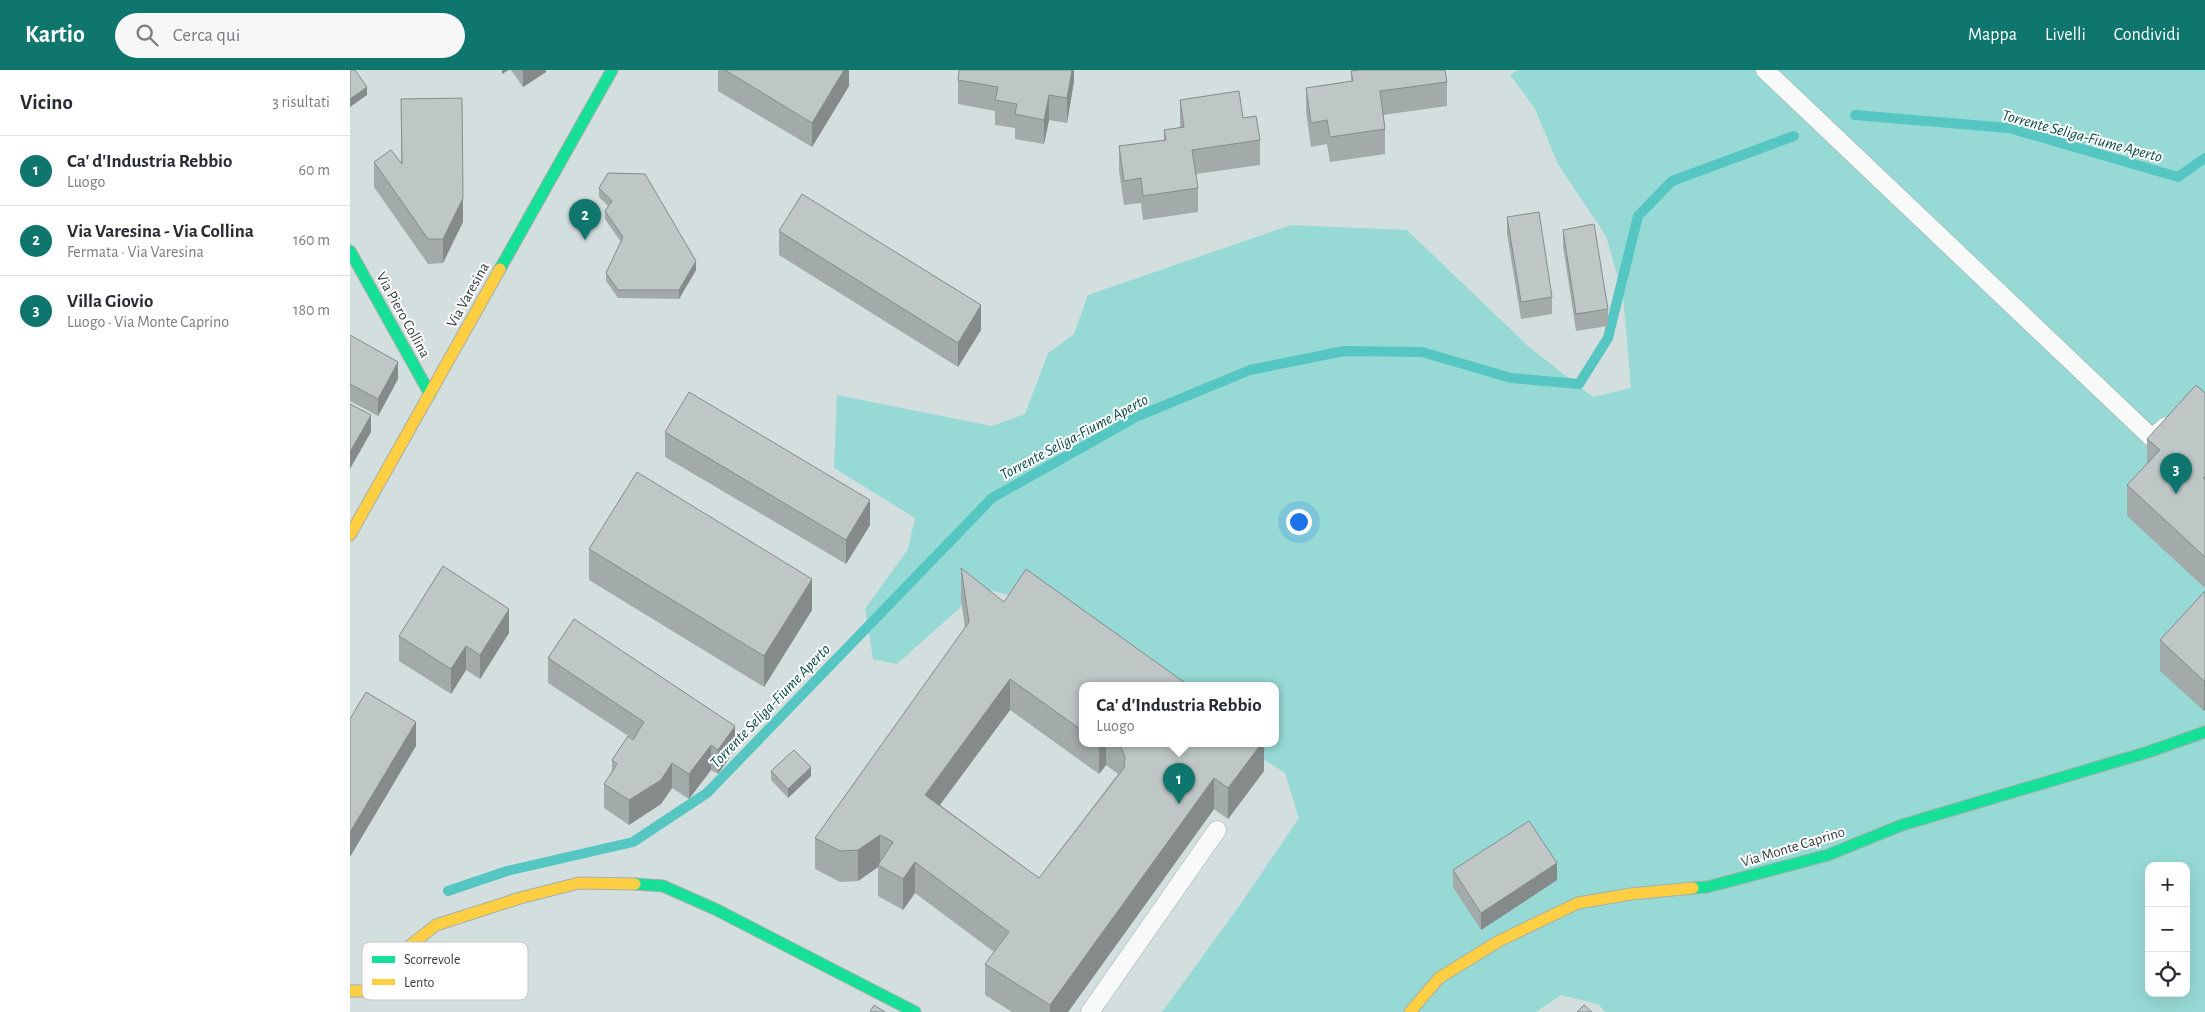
<!DOCTYPE html>
<html lang="it">
<head>
<meta charset="utf-8">
<style>
	body { margin:0; font-family:"Alegreya Sans",sans-serif; background:#f7f7f7; color:#2b2b33 }
	.controls { position:absolute; right:15px; bottom:15px; display:grid; overflow:hidden; border-radius:10px; box-shadow:0 5px 20px #0002 }
	.controls button { width:45px; height:45px; display:grid; place-items:center; padding:0; border:0; border-bottom:1px solid #e1e1e2; background:#fff; color:#2b2b33; font:25px sans-serif }
	.you { position:absolute; left:948px; top:451px; width:18px; height:18px; margin:-12px; border:4px solid #fff; border-radius:50%; background:#1a73e8; box-shadow:0 0 0 8px #1a73e833 }
	.badge { display:grid; place-items:center; width:32px; height:32px; border-radius:50%; background:#0f766e; color:#fff; font-size:16px; font-weight:700 }
	.pin { position:absolute; translate:-50% -41px; filter:drop-shadow(0 1px 2px #0008) }
	.pin::after { content:''; position:absolute; top:26px; width:18px; height:15px; background:inherit; clip-path:polygon(0 0,100% 0,50% 100%) }
	.popup { position:absolute; left:729px; top:612px; width:200px; height:65px; box-sizing:border-box; display:grid; place-content:center; border-radius:10px; background:#fff; filter:drop-shadow(0 1px 4px #0005); font-size:16px; white-space:nowrap; color:#7c7c81 }
	.popup b { font-size:19px; color:#2b2b33 }
	.popup::after { content:''; position:absolute; left:50%; top:100%; margin-left:-10px; border:10px solid transparent; border-top-color:#fff }
	.list { margin:0; padding:0; list-style:none }
	h2 { display:flex; justify-content:space-between; align-items:center; height:65px; margin:0; padding:0 20px; font-size:21px }
	h2 small { font-size:16px; font-weight:400; color:#7c7c81 }
	.list li { display:grid; grid-template-columns:32px 1fr auto; gap:15px; align-items:center; box-sizing:border-box; height:70px; padding:0 20px; border-top:1px solid #e1e1e2 }
	.list b { display:block; font-size:19px; white-space:nowrap }
	.list p { margin:0; font-size:16px; white-space:nowrap; color:#7c7c81 }
	.list em { font-size:16px; font-style:normal; color:#7c7c81 }
	.icon { flex:none; width:28px; height:28px; fill:none; stroke:currentColor; stroke-width:2; stroke-linecap:round; stroke-linejoin:round }
	.map { position:relative; flex:none; width:1855px; height:942px; overflow:hidden }
	header { display:flex; align-items:center; gap:30px; box-sizing:border-box; height:70px; padding:0 25px; background:#0f766e; color:#fff }
	header strong { font-size:24px }
	nav { display:flex; gap:28px; margin-inline-start:auto; font-size:18px }
	.search { width:350px; height:45px; background:#f7f7f7; display:flex; align-items:center; gap:12px; box-sizing:border-box; padding:0 18px; border-radius:28px; color:#7c7c81; font-size:19px }
	main { display:flex }
	aside { flex:1; background:#fff }
	.map>svg:first-child { display:block }
	.green { fill:#97dad5; fill-rule:evenodd }
	.lines { fill:none; stroke-linecap:round; stroke-linejoin:round }
	.stream { stroke:#55c6c1; stroke-width:10 }
	.lane-casing { stroke:#a4aeac; stroke-width:19 }
	.fast-casing { stroke:#a4aeac; stroke-width:13 }
	.slow-casing { stroke:#a4aeac; stroke-width:13 }
	.lane { stroke:#f8fafa; stroke-width:18 }
	.fast { stroke:#16e098; stroke-width:11 }
	.slow { stroke:#ffcf43; stroke-width:11 }
	.wall { fill:#a3abaa; fill-rule:evenodd }
	.shaded-wall { fill:#858b8b }
	.building { fill:#bec7c6; stroke:#858b8b }
	.labels { text-anchor:middle; dominant-baseline:central; stroke-width:4; stroke-linejoin:round; paint-order:stroke }
	.street-label { font-size:15px; fill:#333c3b; stroke:#fff }
	.water-label { font-size:16px; font-style:italic; fill:#084946; stroke:#fff }
	.key { fill:#fff; stroke:#c2c4c4; stroke-width:1 }
	.key-label { font-size:14px; fill:#333c3b }
</style>
</head>
<body>
<header>
<strong>Kartio</strong>
<div class="search"><svg class="icon" aria-label="search" viewBox="0 0 24 24"><circle cx="10" cy="10" r="6"/><path d="M15 15l6 6"/></svg>Cerca qui</div>
<nav><a>Mappa</a><a>Livelli</a><a>Condividi</a></nav>
</header>
<main>
<aside>
<h2>Vicino<small>3 risultati</small></h2>
<ul class="list">
<li><span class="badge">1</span><div><b>Ca' d'Industria Rebbio</b><p>Luogo</p></div><em>60 m</em></li>
<li><span class="badge">2</span><div><b>Via Varesina - Via Collina</b><p>Fermata · Via Varesina</p></div><em>160 m</em></li>
<li><span class="badge">3</span><div><b>Villa Giovio</b><p>Luogo · Via Monte Caprino</p></div><em>180 m</em></li>
</ul>
</aside>
<div class="map">
<svg width="1855" height="942" viewBox="0 0 1855 942">
	<rect width="100%" height="100%" fill="#d3dfde"/>
	<path class="green" d="M1168,0H1855V942H1255L1248,934L1211,925L1186,942H812L890,835L949,748L935,703L888,673H925V615H799L662,526L632,518L547,594L523,589L515,539L558,479L565,448L484,398L487,325L642,356L675,344L698,283L724,264L738,225L941,155L1057,160L1179,277L1243,327L1281,318L1273,225L1256,166L1208,94L1184,37L1160,5ZM1799,796H1836V923H1799Z"/>
	<g class="lines">
		<g class="stream">
			<path d="M1505,45L1659,58L1828,107L1855,88"/>
			<path d="M98,821L157,801L283,772L357,723L642,428L786,347L900,300L994,281L1072,282L1161,308L1229,314L1258,268L1288,146L1322,111L1444,66"/>
		</g>
		<g class="lane-casing">
			<g id="lane">
				<path d="M1415,0L1802,368L1816,356"/>
				<path d="M740,942L867,760"/>
			</g>
		</g>
		<g class="fast-casing">
			<g id="fast">
				<path d="M0,181L80,324"/>
				<path d="M150,199L262,0"/>
				<path d="M285,814L313,816L365,839L565,942"/>
				<path d="M1343,818L1357,817L1478,785L1552,755L1798,682L1855,662"/>
			</g>
		</g>
		<g class="slow-casing">
			<g id="slow">
				<path d="M0,465L150,199"/>
				<path d="M0,921H16L53,881L86,855L170,828L229,813L285,814"/>
				<path d="M1060,942L1089,908L1149,871L1228,833L1281,824L1343,818"/>
			</g>
		</g>
		<use href="#lane" class="lane"/>
		<use href="#fast" class="fast"/>
		<use href="#slow" class="slow"/>
	</g>
	<g class="wall">
		<path d="M161,0H196V2L173,17Z"/>
		<path d="M368,0H499V16L462,77L368,21Z"/>
		<path d="M724,0V11L717,53L699,50L694,74L665,69V58L645,55V41L608,34V10Z"/>
		<path d="M1001,1L1097,12V36L1033,45L1035,59V84L980,92L977,74L961,77L956,42V18L1001,11Z"/>
		<path d="M51,29L113,152L93,193L78,194L24,117V92L51,94Z"/>
		<path d="M830,30L893,48L910,70V95L846,104L848,118V142L793,150L791,133L774,135L769,101V76L814,70V60L830,58Z"/>
		<path d="M249,118L346,200L329,229L268,228L256,211V203L271,172L255,149V141L258,136L249,127Z"/>
		<path d="M1157,147L1202,227V244L1171,249L1157,164Z"/>
		<path d="M1213,160L1258,239V256L1226,261L1213,176Z"/>
		<path d="M429,161L631,260L608,297L429,185Z"/>
		<path d="M0,265L48,309L28,346L0,331Z"/>
		<path d="M1855,323V518L1777,446V415L1797,394V369Z"/>
		<path d="M315,362L520,455L496,494L315,387Z"/>
		<path d="M239,479L462,540L414,617L239,510Z"/>
		<path d="M611,498L733,615V673H914V701L878,749L864,739L718,942H662L635,925V894L644,882L565,823L553,840L528,826V797L508,811L490,812L465,799V768L615,558L611,529ZM660,640L749,704L756,695L768,704L689,808L590,735Z"/>
		<path d="M1855,521L1854,641L1810,601V570Z"/>
		<path d="M159,563L130,609L116,600L101,624L49,591V566Z"/>
		<path d="M198,588L385,680L368,704L361,700L339,729L322,718L311,734L279,755L254,738V714L262,702V690L283,669L198,613Z"/>
		<path d="M421,701L461,706L438,728L421,710Z"/>
		<path d="M1103,800L1207,810L1131,860L1103,817Z"/>
	</g>
	<g class="shaded-wall">
		<path d="M152,0H159L152,4Z"/>
		<path d="M173,0H196V2L173,17Z"/>
		<path d="M494,0H499V16L462,77V53Z"/>
		<path d="M722,0H724V11L717,53V28Z"/>
		<path d="M17,17V25L0,37V29Z"/>
		<path d="M699,25V50L694,74V50Z"/>
		<path d="M113,128V152L93,193V169Z"/>
		<path d="M346,191V200L329,229V220Z"/>
		<path d="M631,235V260L608,297V273Z"/>
		<path d="M48,292V309L28,346V329Z"/>
		<path d="M21,345V362L0,399V382Z"/>
		<path d="M520,430V455L496,494V470Z"/>
		<path d="M462,509V540L414,617V586Z"/>
		<path d="M159,539V563L130,609V585Z"/>
		<path d="M116,576V600L101,624V599Z"/>
		<path d="M660,609V640L575,755V725Z"/>
		<path d="M1855,609V640L1854,641V611Z"/>
		<path d="M66,652V676L0,787V762Z"/>
		<path d="M385,656V680L368,704V680Z"/>
		<path d="M749,673H756V695L749,704Z"/>
		<path d="M912,673H914V701L878,749V718Z"/>
		<path d="M361,675V700L339,729V704Z"/>
		<path d="M322,693V718L311,734L279,755V730Z"/>
		<path d="M461,697V706L438,728V719Z"/>
		<path d="M864,708V739L718,942H700V935Z"/>
		<path d="M530,765V796L528,795V797L508,811V780Z"/>
		<path d="M565,792V823L553,840V809Z"/>
		<path d="M1207,793V810L1131,860V843Z"/>
	</g>
	<g class="building">
		<path d="M0,0H5L17,17L0,29Z"/>
		<path d="M375,0H494L462,53Z"/>
		<path d="M609,0H722L717,28L699,25L694,50L665,44L667,34L645,30L648,17L608,10Z"/>
		<path d="M1010,0H1095L1097,12L1030,21L1035,59L980,67L977,50L961,53L956,18L1003,11L1001,1Z"/>
		<path d="M889,21L893,48L906,46L910,70L842,80L848,118L793,126L791,108L774,111L769,76L816,70L814,60L834,57L830,30Z"/>
		<path d="M112,28L113,128L93,169H78L24,92L41,80L52,94L51,29Z"/>
		<path d="M258,103L295,104L346,191L329,220H268L256,203L273,167L255,141L262,131L249,118Z"/>
		<path d="M452,124L631,235L608,273L429,161Z"/>
		<path d="M1189,142L1202,227L1171,232L1157,147Z"/>
		<path d="M1244,154L1258,239L1226,244L1213,160Z"/>
		<path d="M0,265L48,292L28,329L0,314Z"/>
		<path d="M1846,315L1855,323V407L1853,408L1855,410V487L1777,415L1810,380L1797,369Z"/>
		<path d="M339,322L520,430L496,470L315,362Z"/>
		<path d="M0,334L21,345L0,382Z"/>
		<path d="M287,402L462,509L414,586L239,479Z"/>
		<path d="M93,496L159,539L130,585L116,576L101,599L49,566Z"/>
		<path d="M611,498L654,532L676,499L838,615H733V661L660,609L575,725L689,808L774,698L775,687L770,675L767,673H912L878,718L864,708L700,935L635,894L659,862L565,792L553,809L528,795L543,772L530,765L508,780L490,781L465,768L619,552Z"/>
		<path d="M1855,521V609L1854,611L1810,570Z"/>
		<path d="M224,549L385,656L368,680L361,675L339,704L322,693L311,710L279,730L254,714L267,694L262,690L278,666L283,670L294,652L198,588Z"/>
		<path d="M16,622L66,652L0,762V649Z"/>
		<path d="M444,680L461,697L438,719L421,701Z"/>
		<path d="M1179,751L1207,793L1131,843L1103,800Z"/>
		<path d="M524,935L535,942H520Z"/>
		<path d="M1234,935L1242,942H1227Z"/>
	</g>
	<g class="labels">
		<g class="street-label">
			<text transform="translate(118 225) rotate(-61)">Via Varesina</text>
			<text transform="translate(53 245) rotate(61)">Via Piero Collina</text>
			<text transform="translate(1443 777) rotate(-17)">Via Monte Caprino</text>
		</g>
		<g class="water-label">
			<text transform="translate(1732 66) rotate(15)">Torrente Seliga-Fiume Aperto</text>
			<text transform="translate(724 367) rotate(-28)">Torrente Seliga-Fiume Aperto</text>
			<text transform="translate(420 636) rotate(-46)">Torrente Seliga-Fiume Aperto</text>
		</g>
	</g>
	<rect x="12" y="872" width="166" height="58" rx="8" class="key"/>
	<rect x="22" y="886" width="23" height="7" fill="#16e098"/>
	<rect x="22" y="909" width="23" height="6" fill="#ffcf43"/>
	<g class="key-label">
		<text x="54" y="894">Scorrevole</text>
		<text x="54" y="917">Lento</text>
	</g>
</svg>
<div class="controls">
<button>+</button>
<button>−</button>
<button><svg class="icon" aria-label="locate" viewBox="0 0 24 24"><circle cx="12" cy="12" r="6"/><path d="M12 2v4M12 18v4M2 12h4M18 12h4"/></svg></button>
</div>
<div class="you"></div>
<div class="pin badge" style="left:829px;top:734px">1</div>
<div class="popup"><b>Ca' d'Industria Rebbio</b>Luogo</div>
<div class="pin badge" style="left:235px;top:170px">2</div>
<div class="pin badge" style="left:1826px;top:424px">3</div>
</div>
</main>
</body>
</html>
